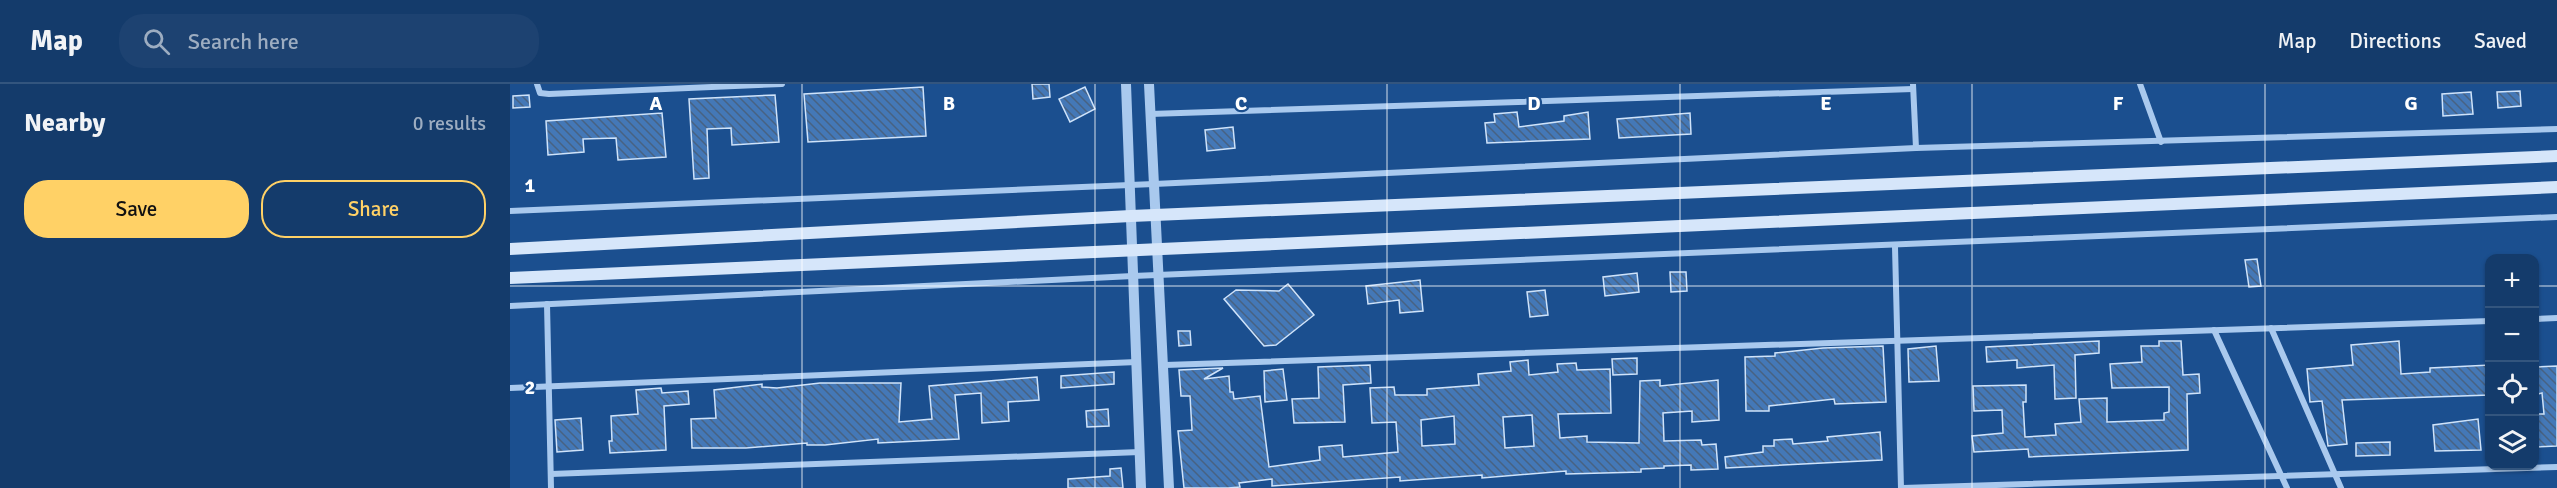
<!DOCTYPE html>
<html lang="en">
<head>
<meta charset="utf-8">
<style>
	body { margin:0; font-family:Signika,sans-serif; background:#1d4271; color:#f1f3f6 }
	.controls { position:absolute; right:18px; bottom:18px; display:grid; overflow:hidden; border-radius:12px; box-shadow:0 2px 4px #0004 }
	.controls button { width:54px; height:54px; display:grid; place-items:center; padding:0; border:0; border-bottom:2px solid #33557e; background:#143b6b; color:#f1f3f6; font:30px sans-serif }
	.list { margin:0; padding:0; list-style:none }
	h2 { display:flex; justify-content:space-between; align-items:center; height:78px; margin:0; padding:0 24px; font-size:26px }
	h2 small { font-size:20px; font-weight:400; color:#9dadc1 }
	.actions { display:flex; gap:12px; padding:18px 24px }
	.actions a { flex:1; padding:14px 0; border:2px solid #ffd166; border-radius:24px; text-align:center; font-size:21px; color:#ffd166 }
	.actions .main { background:#ffd166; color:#111 }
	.icon { flex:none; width:33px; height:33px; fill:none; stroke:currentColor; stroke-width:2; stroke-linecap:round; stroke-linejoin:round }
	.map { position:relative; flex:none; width:2047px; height:404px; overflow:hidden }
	header { display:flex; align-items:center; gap:36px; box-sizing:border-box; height:84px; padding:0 30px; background:#143b6b; border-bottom:2px solid #33557e }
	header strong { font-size:28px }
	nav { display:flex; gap:33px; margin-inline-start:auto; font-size:21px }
	.search { width:420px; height:54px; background:#1d4271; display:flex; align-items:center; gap:15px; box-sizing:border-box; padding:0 21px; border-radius:24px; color:#9dadc1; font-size:22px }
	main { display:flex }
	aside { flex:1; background:#143b6b }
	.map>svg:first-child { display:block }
	.building { fill:url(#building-back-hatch); stroke:#cfe3fa; stroke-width:1.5; fill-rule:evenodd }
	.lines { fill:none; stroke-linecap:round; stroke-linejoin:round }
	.minor { stroke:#a9c9ee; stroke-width:6 }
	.tertiary { stroke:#a9c9ee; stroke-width:10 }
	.secondary { stroke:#d6e6fa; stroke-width:12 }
	.grid { fill:none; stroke:#fff; stroke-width:1.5; stroke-opacity:0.55 }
	.grid-label { font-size:20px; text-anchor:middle; font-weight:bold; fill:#fff; stroke:#1b4f8f; stroke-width:4.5; stroke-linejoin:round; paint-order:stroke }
</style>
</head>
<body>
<header>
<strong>Map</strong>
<div class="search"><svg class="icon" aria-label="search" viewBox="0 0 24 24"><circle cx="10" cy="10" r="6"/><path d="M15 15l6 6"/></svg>Search here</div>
<nav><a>Map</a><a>Directions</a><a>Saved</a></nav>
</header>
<main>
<aside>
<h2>Nearby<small>0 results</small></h2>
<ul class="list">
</ul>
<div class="actions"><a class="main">Save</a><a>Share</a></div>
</aside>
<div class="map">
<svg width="2047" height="404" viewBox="0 0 2047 404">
	<defs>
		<pattern id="building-back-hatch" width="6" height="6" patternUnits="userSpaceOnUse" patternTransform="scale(1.5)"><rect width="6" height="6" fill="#4478b7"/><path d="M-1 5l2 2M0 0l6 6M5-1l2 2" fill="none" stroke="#486282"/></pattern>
	</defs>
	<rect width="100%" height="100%" fill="#1b4f8f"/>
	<g class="building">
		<path d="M522,0H539L540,13L523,15Z"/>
		<path d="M413,3L416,52L298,58L294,10Z"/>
		<path d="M575,3L585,25L560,38L549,15Z"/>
		<path d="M2010,7L2011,22L1988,24L1987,8Z"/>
		<path d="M1961,8L1963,30L1933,32L1932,10Z"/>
		<path d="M19,11L20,23L3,24V12Z"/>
		<path d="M265,11L269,58L222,61L221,44L197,45L199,94L184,95L179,15Z"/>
		<path d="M1007,28L1009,43L1054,37V32L1078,28L1080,55L977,59L975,39L985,38L984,30Z"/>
		<path d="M152,29L156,73L108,76L106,54L73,55L74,68L38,71L36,37Z"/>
		<path d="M1180,29L1181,50L1109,54L1107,35Z"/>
		<path d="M723,43L725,64L697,67L695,46Z"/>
		<path d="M1747,175L1751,202L1739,203L1735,176Z"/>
		<path d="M1160,188H1176L1177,207L1161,208Z"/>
		<path d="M1127,189L1129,208L1095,212L1093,193Z"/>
		<path d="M910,196L913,227L890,229L889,216L858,220L856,202Z"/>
		<path d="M778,200L804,231L766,261L754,262L714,215L726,206L769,207Z"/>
		<path d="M1035,206L1038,231L1020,233L1017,208Z"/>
		<path d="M668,247H680L681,261L669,262Z"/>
		<path d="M1589,257V269L1565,271L1566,314L1545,315L1544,281L1507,284V276L1477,278L1476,263Z"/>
		<path d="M1649,257H1671L1673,291L1689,290L1690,309L1677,310L1678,366L1519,373L1518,365L1464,368L1462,352L1493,349L1492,326L1464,327L1463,302L1516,301V318H1513L1515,353L1546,351L1545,340L1571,338L1569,315L1597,314V338L1654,336V329L1659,328V303L1602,304L1600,280L1632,278L1631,262H1649Z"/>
		<path d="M1889,257L1891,290L1920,288V284L1980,281V311L1832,316L1837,360L1818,362L1812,317L1800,318L1797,285L1843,281L1841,261Z"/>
		<path d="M1373,262L1376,318L1325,320L1324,315L1259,322V327H1236L1235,273L1265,272V269L1313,264Z"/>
		<path d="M1426,262L1429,297L1399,298L1398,265Z"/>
		<path d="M1127,274V290L1103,291L1102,275Z"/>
		<path d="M1018,276L1019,291L1048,288L1047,280L1066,279L1067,286L1100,285L1101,329L1048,330L1050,354L1077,352V358L1129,359L1130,297L1150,296V302L1208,296L1209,336L1182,338V327L1153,329L1154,357L1191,356L1192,361L1206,360L1208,385L1181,386V381L1154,382V384L1131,385V388L1056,390V387L972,394V391L890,397V393L762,402V395L729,399L730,403L718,404H674L668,347L682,346L680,312H671L669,286L713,284L694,295L719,292L720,308H723L724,315L750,312L759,383L810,376L809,363L832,361L833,373L888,368L886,338L862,339L860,304L884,303L885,311H917V305L969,301L968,290L1001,287L1000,278ZM1022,331L1024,362L995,364L993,333ZM944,332L945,360L912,362L911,336Z"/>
		<path d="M860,281L861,299L833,301L835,338L784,339L782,315L809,314L808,283Z"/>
		<path d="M2047,282V362L2025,363V330H2034L2032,309L2028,310L2027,283Z"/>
		<path d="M773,285L777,316L755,318L754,287Z"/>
		<path d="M604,288V300L551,304V292Z"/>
		<path d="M527,293L529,316L498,318L499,337L472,339L471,309L445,311L449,355L368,359V355L315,361H297V359L236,364H182L181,335L206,334L204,306L252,300V303L267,304L310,299H391L389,338L422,335L419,302Z"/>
		<path d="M151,304L152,309L178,307L179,320L154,322L156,366L100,369L99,357H102L101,332L128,330L126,306Z"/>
		<path d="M598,325L599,342L577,343L576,327Z"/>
		<path d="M71,334L73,366L47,368L45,336Z"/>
		<path d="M1968,335L1971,366L1925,367L1923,341Z"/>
		<path d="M1370,348L1372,376L1216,384L1215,373L1253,368V362H1264V356L1282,355L1283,360L1318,357L1317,353Z"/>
		<path d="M1880,358V371L1846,372V359Z"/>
		<path d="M611,384L613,404H558V395L600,392V385Z"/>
	</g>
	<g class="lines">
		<g class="minor">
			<path d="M27,0L30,9L39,10L272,0"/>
			<path d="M1403,0L1406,64"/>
			<path d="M1630,0L1651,58"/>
			<path d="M640,30L1403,5"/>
			<path d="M0,127L644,100L1406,64L2047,45"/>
			<path d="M1385,163L1391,404"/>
			<path d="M37,220L41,404"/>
			<path d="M0,222L623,192L2047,133"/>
			<path d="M2024,235L2047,234"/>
			<path d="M1761,244L1831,404"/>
			<path d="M1704,246L1777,404"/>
			<path d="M655,281L1980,237"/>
			<path d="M0,304L627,278"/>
			<path d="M41,390L630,368"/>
			<path d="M1393,404L2047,383"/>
		</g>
		<g class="tertiary">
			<path d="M616,0L631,404"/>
			<path d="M639,0L659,404"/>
		</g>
		<g class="secondary">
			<path d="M0,165L621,132L2047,72"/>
			<path d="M0,194L2047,103"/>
		</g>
	</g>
	<path class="grid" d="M292,0V404M585,0V404M877,0V404M1170,0V404M1462,0V404M1755,0V404M0,202H1980M2024,202H2047"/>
	<g class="grid-label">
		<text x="146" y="26">A</text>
		<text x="439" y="26">B</text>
		<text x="731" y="26">C</text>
		<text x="1024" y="26">D</text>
		<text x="1316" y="26">E</text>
		<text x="1608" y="26">F</text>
		<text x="1901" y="26">G</text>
		<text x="20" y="108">1</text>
		<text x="20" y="310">2</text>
	</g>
</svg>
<div class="controls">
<button>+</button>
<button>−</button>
<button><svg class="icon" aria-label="locate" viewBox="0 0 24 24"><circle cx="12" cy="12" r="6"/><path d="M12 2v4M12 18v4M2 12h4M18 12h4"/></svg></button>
<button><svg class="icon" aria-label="layers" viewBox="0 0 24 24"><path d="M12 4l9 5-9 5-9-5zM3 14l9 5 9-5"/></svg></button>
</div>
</div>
</main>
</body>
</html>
